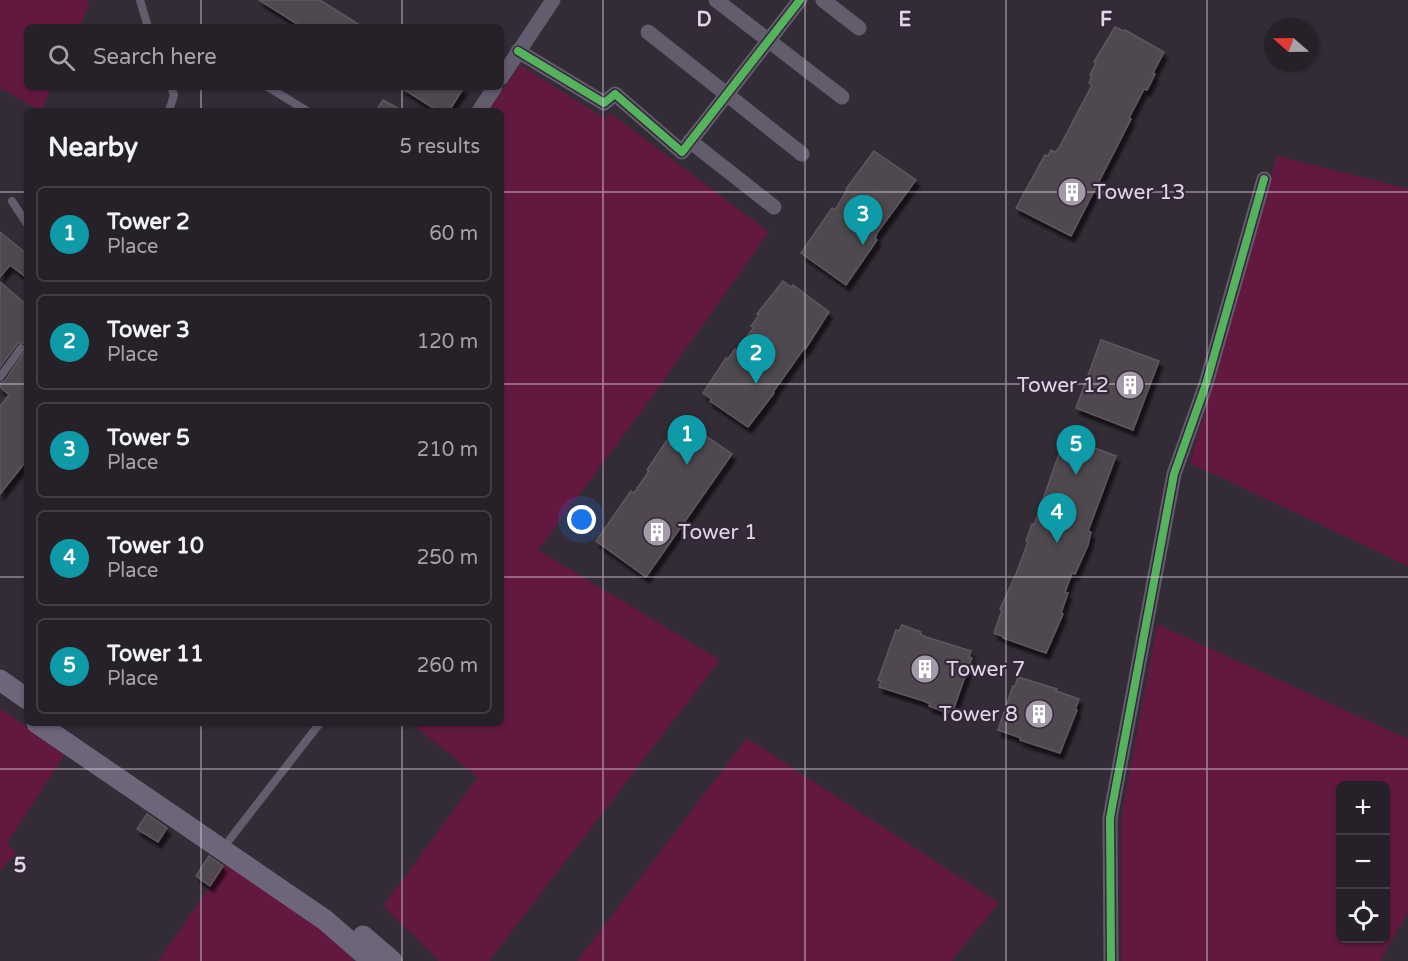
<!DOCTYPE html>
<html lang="en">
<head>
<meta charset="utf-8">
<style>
	body { margin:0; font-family:"Varela Round",sans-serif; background:#322e35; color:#f1f3f6 }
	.controls { position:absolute; right:18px; bottom:18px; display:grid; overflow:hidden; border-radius:9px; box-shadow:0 2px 4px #0004 }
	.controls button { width:54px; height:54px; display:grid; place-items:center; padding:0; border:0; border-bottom:2px solid #423e46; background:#262129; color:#f1f3f6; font:30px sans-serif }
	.compass { position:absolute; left:1264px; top:18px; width:54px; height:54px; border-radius:50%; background:#262129; box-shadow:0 2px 4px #0004; rotate:290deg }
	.you { position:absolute; left:582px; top:520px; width:21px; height:21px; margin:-15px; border:4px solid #fff; border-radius:50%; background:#1a73e8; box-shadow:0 0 0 9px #1a73e833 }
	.badge { display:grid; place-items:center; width:39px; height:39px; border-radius:50%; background:#2563eb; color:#fff; font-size:20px; font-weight:700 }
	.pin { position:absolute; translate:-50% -50px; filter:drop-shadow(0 2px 3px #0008) }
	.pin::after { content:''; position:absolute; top:32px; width:21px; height:18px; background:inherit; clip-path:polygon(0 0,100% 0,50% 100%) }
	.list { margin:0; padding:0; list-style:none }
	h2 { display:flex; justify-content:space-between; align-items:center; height:78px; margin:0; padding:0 24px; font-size:26px }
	h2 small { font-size:20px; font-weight:400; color:#a4a3a8 }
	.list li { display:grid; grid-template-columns:39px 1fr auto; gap:18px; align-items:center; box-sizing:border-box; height:96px; margin:0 12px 12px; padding:0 12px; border:2px solid #423e46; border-radius:9px }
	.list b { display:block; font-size:22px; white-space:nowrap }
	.list p { margin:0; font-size:20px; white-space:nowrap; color:#a4a3a8 }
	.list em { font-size:20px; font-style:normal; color:#a4a3a8 }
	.icon { flex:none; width:33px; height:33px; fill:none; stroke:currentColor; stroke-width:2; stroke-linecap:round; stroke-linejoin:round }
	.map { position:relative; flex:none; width:1408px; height:961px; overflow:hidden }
	.search { position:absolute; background:#262129; box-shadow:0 2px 4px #0004; left:24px; top:24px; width:480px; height:66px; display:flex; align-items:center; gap:15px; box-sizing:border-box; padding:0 21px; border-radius:9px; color:#a4a3a8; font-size:22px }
	.panel { position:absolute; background:#262129; box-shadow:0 2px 4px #0004; left:24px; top:108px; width:480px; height:618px; border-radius:9px }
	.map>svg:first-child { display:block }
	.green { fill:#63193f; fill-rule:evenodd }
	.building { fill:#504850; stroke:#5e565f; stroke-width:1.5; filter:url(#shadow) }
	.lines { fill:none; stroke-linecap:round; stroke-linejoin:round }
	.lane { stroke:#625c6d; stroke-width:8 }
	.street { stroke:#625c6d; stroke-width:15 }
	.secondary { stroke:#6d667a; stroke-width:21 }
	.cycleway-casing { stroke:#35273b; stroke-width:11 }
	.cycleway { stroke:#56b35d; stroke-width:8 }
	.grid { fill:none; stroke:#e0d7e4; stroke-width:1.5; stroke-opacity:0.55 }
	.labels { text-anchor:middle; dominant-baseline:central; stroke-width:4.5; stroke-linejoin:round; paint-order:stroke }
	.poi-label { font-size:21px; fill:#e0d7e4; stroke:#35273b; text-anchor:start }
	.grid-label { font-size:20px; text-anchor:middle; font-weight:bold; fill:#e0d7e4; stroke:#35273b; stroke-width:4.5; stroke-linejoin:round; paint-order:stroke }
</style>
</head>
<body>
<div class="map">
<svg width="1408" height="961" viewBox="0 0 1408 961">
	<defs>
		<filter id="shadow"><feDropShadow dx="3.5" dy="6" stdDeviation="1.5" flood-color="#0009"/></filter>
	</defs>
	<rect width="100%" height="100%" fill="#332c37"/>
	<g class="green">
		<path d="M0,0H85L90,3L79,27H27V87H52L41,111L0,88Z"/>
		<path d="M520,65L606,119L610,113L769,232L646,405L538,550L720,660L489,961H439L383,906L478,777L411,723H501V111H488Z"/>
		<path d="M1277,156L1408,189V566L1190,463Z"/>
		<path d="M1157,624L1408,739V912L1380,961H1121V819ZM1340,786H1386V938H1340Z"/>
		<path d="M2,709L65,754L7,843L16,853L0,871V711Z"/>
		<path d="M747,738L999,903L951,961H577Z"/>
		<path d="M228,861L319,927L355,961H158Z"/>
	</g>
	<g class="building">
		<path d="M259,0H320L363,27H302Z"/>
		<path d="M1115,27L1124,31L1125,30L1164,52L1153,73L1155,74L1147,90L1144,89L1129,118L1131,119L1071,236L1016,208L1045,155L1048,156L1051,150L1055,152L1059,148L1092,85L1089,83L1092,76L1090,75L1096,63L1094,62Z"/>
		<path d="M400,87H464L449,111H438Z"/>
		<path d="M383,100L403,111H376Z"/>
		<path d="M874,151L916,180L877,233L875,239L877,240L846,285L801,253L832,208L835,210L847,190L846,189Z"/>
		<path d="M0,232L27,254V278L10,265L0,277Z"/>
		<path d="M783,281L791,287L793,285L829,312L806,348L805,347L773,392L774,393L748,427L710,401L711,399L703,393L726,358L728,359L735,349L737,350L749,334L754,327L751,326L759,315L757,314Z"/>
		<path d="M0,282L27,305V460L0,494V406L9,395L0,387V383L5,381L27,348L24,343H18L0,367Z"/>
		<path d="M1101,340L1159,361L1133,430L1076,408Z"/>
		<path d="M681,419L732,454L646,577L596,541L631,491L634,493L649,471L647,470Z"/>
		<path d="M1065,437L1116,456L1088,531L1091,532L1088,545L1075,574L1072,573L1065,592L1068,593L1061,613L1063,614L1046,653L1003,638L1004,637L994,633L1002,610L1000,609L1016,574L1028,542L1026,541L1032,524L1034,525Z"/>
		<path d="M902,625L921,632L920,634L926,637L971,651L969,657L972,658L962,685L954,708L951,707L948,713L929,706L930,704L924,701L879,687L881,681L878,680L896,630L899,631Z"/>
		<path d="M1018,677L1057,689L1056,691L1079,699L1075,710H1077L1060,753L1020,740L1021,738L998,730L1013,686H1015Z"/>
		<path d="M147,814L167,828L158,842L137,829Z"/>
		<path d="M209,856L223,866L210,886L196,876Z"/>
	</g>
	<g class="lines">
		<g class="lane">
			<path d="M140,0L148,27"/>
			<path d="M268,87L307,111"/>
			<path d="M169,111L174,95L171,87"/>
			<path d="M12,201L27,224"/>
			<path d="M0,377L21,348"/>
			<path d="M230,839L320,723"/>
		</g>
		<g class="street">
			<path d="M716,0L842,97"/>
			<path d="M823,0L859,28"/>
			<path d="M648,32L802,154"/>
			<path d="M518,51L604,103L615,94L682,152L800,0"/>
			<path d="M501,78L553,0"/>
			<path d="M479,111L495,87"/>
			<path d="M690,141L774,207"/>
			<path d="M1111,961L1110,818L1174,474L1206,384L1264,179"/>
		</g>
		<g class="secondary">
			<path d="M0,680L27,699"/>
			<path d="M37,723L325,920L372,961"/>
			<path d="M363,936L392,961"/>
		</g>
		<g class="cycleway-casing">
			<g id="cycleway">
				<path d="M518,51L604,103L615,94L682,152L800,0"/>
				<path d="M1111,961L1110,818L1174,474L1206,384L1264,179"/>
			</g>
		</g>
		<use href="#cycleway" class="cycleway"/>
	</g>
	<path class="grid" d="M201,0V27M402,0V27M603,0V961M805,0V961M1006,0V961M1207,0V961M201,87V111M402,87V111M0,192H27M501,192H1408M0,384H27M501,384H1408M0,577H27M501,577H1408M201,723V961M402,723V961M0,769H1408"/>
	<defs>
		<g id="building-disc" transform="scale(1.5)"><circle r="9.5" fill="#a39ba7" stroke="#35273b"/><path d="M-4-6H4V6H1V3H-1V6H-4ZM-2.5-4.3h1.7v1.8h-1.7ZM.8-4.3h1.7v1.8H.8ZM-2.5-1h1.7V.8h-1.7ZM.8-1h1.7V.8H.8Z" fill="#fff"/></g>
	</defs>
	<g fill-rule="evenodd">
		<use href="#building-disc" x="1072" y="192"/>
		<use href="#building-disc" x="1130" y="385"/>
		<use href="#building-disc" x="657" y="532"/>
		<use href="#building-disc" x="925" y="669"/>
		<use href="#building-disc" x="1039" y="714"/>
	</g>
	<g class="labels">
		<g class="poi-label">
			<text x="1093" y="192">Tower 13</text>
			<text x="1109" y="385" text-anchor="end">Tower 12</text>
			<text x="678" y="532">Tower 1</text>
			<text x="946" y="669">Tower 7</text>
			<text x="1018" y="714" text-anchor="end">Tower 8</text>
		</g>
	</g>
	<g class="grid-label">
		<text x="704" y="26">D</text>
		<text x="905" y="26">E</text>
		<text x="1106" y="26">F</text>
		<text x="20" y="872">5</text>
	</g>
</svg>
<div class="controls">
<button>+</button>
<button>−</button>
<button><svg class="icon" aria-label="locate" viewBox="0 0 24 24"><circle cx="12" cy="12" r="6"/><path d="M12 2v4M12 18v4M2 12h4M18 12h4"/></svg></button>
</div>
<svg class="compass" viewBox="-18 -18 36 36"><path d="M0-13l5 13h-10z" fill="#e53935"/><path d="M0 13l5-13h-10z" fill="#a4a3a8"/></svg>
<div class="you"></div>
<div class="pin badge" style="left:687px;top:465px;background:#0f9aa8">1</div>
<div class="pin badge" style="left:756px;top:384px;background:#0f9aa8">2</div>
<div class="pin badge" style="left:863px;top:245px;background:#0f9aa8">3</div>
<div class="pin badge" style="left:1057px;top:543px;background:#0f9aa8">4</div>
<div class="pin badge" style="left:1076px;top:475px;background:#0f9aa8">5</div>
<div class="search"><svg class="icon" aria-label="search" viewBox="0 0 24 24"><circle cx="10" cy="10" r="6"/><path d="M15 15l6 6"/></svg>Search here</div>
<section class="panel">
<h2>Nearby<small>5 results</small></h2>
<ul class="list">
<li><span class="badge" style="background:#0f9aa8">1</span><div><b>Tower 2</b><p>Place</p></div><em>60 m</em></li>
<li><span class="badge" style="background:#0f9aa8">2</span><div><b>Tower 3</b><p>Place</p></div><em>120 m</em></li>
<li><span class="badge" style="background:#0f9aa8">3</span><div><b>Tower 5</b><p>Place</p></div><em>210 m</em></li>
<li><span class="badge" style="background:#0f9aa8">4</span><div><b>Tower 10</b><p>Place</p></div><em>250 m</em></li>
<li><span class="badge" style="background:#0f9aa8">5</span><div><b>Tower 11</b><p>Place</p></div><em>260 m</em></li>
</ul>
</section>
</div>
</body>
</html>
